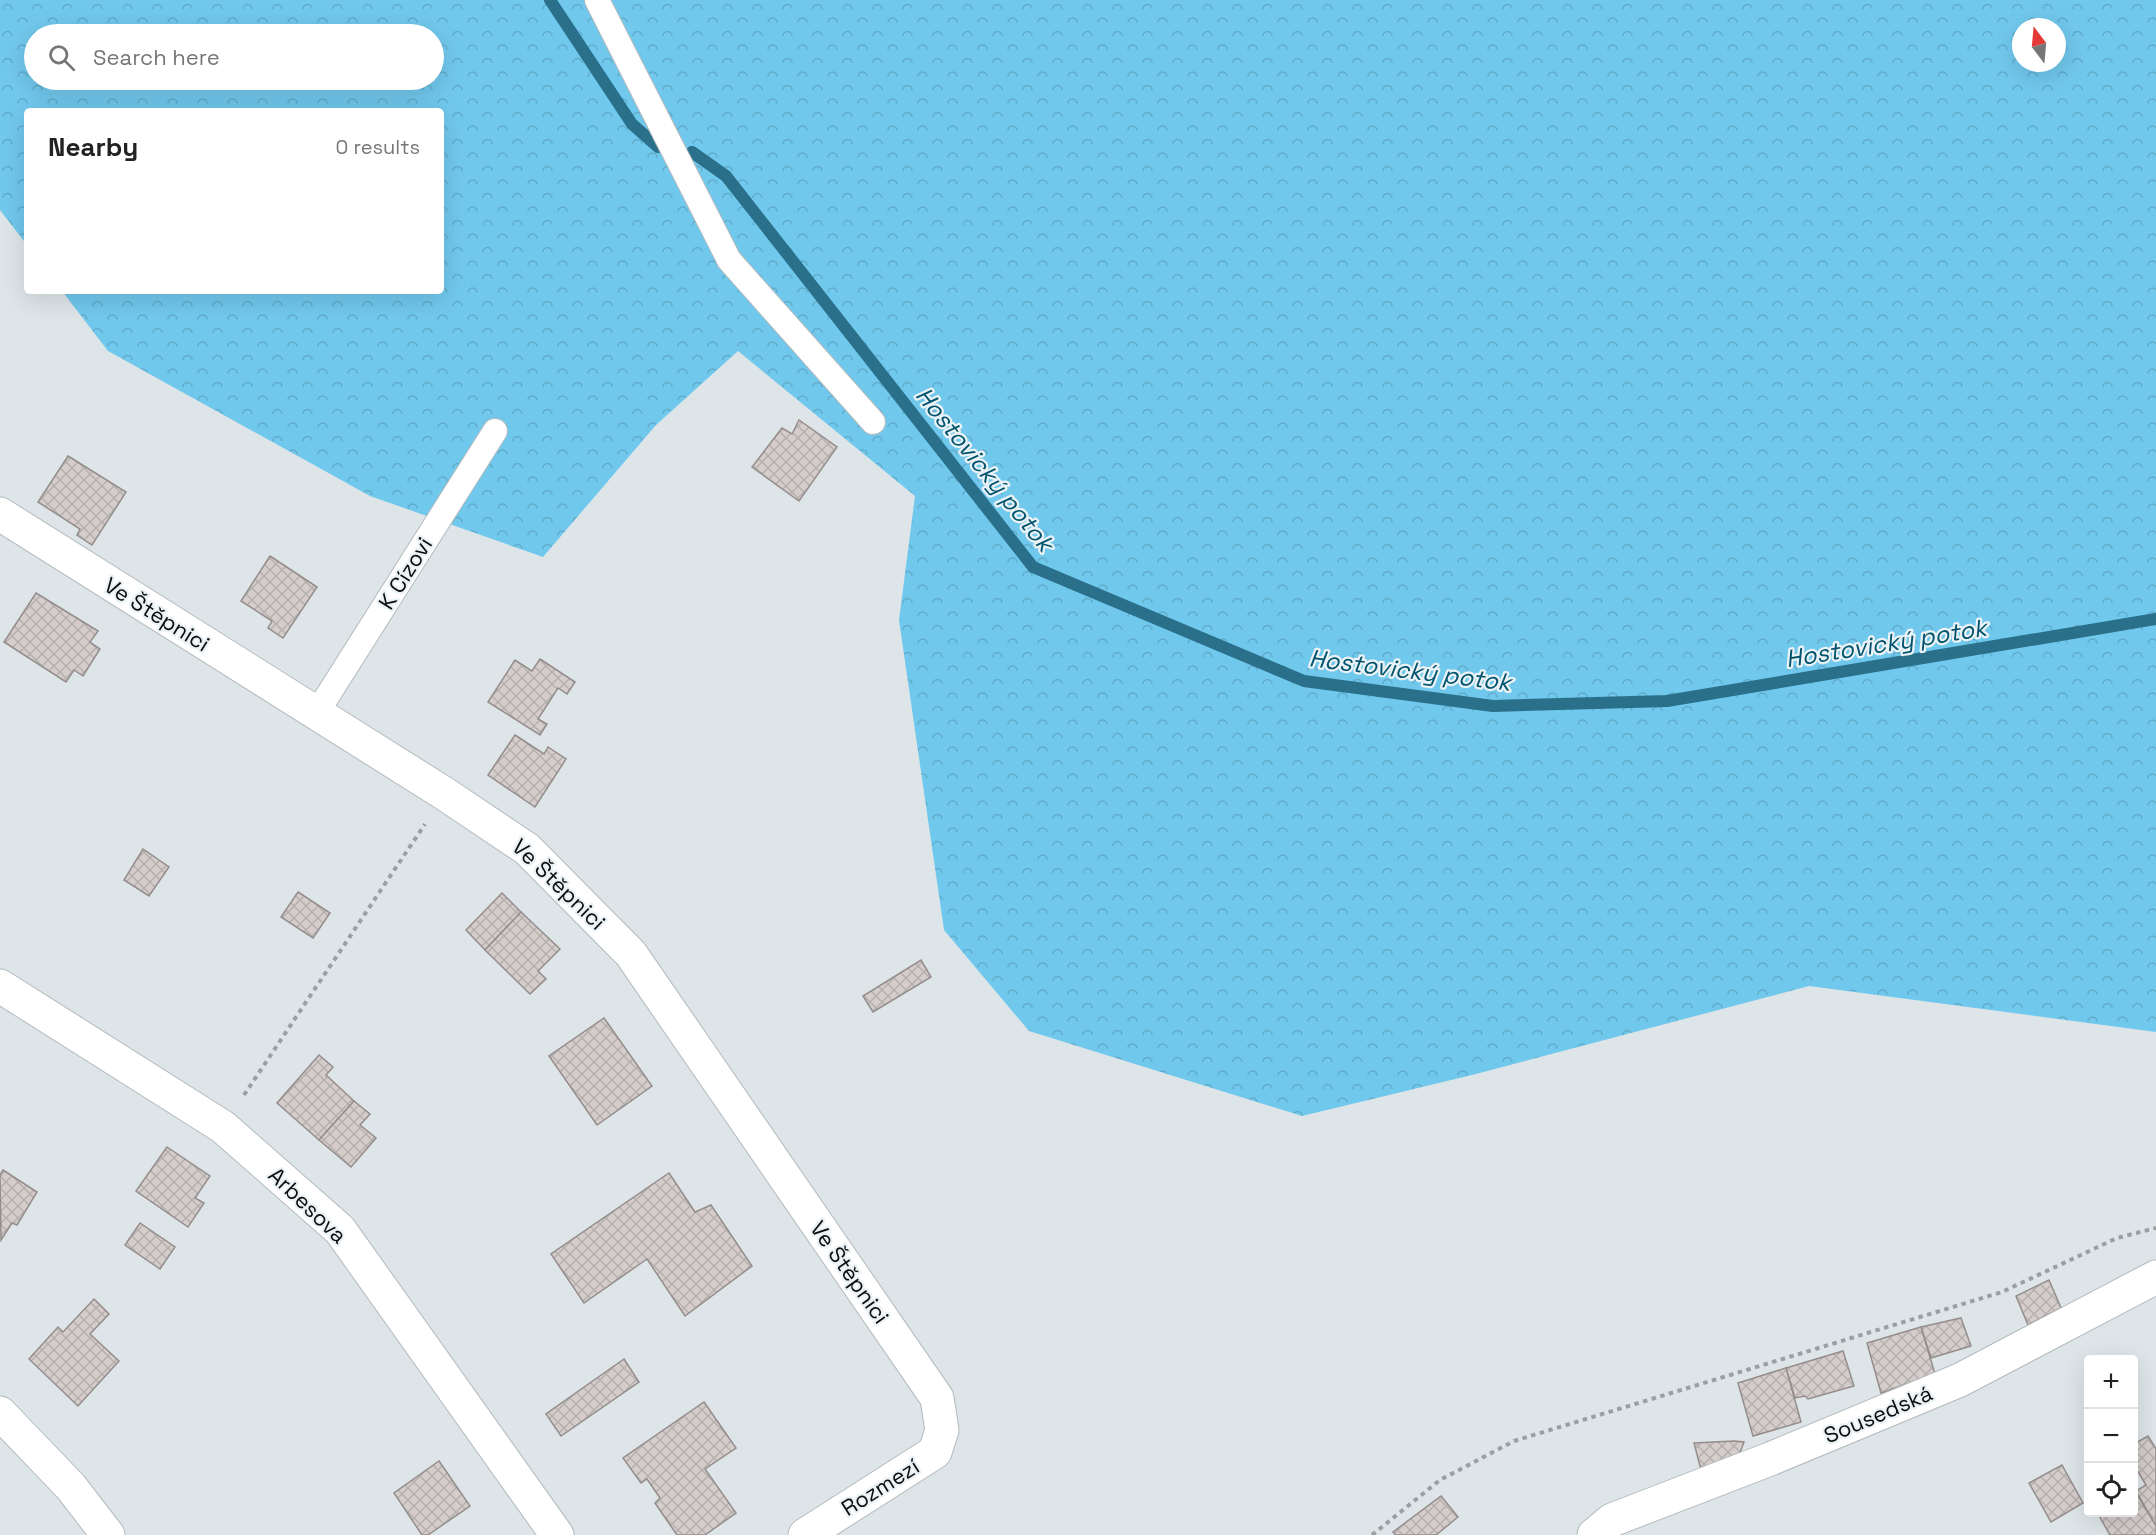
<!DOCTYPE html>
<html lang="en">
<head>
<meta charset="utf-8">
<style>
	body { margin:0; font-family:"Space Grotesk",sans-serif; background:#f2f2f2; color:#222 }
	.controls { position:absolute; right:18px; bottom:18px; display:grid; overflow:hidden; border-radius:6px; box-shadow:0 6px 24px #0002 }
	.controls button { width:54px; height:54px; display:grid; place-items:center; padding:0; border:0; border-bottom:2px solid #e0e0e0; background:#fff; color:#222; font:30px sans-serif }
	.compass { position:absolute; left:2012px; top:18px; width:54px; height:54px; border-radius:50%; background:#fff; box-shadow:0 6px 24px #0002; rotate:344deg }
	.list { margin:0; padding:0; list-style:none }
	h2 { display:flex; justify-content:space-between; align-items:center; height:78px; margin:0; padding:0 24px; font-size:26px }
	h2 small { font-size:20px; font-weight:400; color:#767676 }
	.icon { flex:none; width:33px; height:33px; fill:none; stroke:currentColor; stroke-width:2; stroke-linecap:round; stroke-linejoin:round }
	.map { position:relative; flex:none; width:2156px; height:1535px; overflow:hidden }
	.search { position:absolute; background:#fff; box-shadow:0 6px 24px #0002; left:24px; top:24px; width:420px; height:66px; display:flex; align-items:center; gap:15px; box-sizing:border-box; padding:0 21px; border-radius:33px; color:#767676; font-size:22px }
	.panel { position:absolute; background:#fff; box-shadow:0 6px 24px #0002; left:24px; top:108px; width:420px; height:186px; border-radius:6px }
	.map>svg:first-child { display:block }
	.forest { fill:url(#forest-crowns); fill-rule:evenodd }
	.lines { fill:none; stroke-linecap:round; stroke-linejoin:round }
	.stream { stroke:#2a708a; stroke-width:12 }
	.building { fill:url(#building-cross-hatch); stroke:#948d8c; stroke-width:1.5 }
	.lane-casing { stroke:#b3babd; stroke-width:26 }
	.street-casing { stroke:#b3babd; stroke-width:35 }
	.secondary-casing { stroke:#b3babd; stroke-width:35 }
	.path { stroke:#9a9fa1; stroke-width:4; stroke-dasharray:4.5 4.5; stroke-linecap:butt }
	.lane { stroke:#fff; stroke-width:24 }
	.street { stroke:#fff; stroke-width:33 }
	.secondary { stroke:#fff; stroke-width:33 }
	.labels { text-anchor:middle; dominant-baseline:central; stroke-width:4.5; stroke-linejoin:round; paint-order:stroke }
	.street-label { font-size:22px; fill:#0b0d0e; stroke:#ebf2f5 }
	.water-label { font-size:24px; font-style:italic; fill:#00536d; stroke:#ebf2f5 }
</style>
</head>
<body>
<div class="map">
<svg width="2156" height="1535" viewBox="0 0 2156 1535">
	<defs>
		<pattern id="forest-crowns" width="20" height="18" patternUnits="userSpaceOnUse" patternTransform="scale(1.5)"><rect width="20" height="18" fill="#71c8ed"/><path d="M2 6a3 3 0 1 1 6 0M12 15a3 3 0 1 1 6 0" fill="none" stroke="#60abca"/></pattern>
		<pattern id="building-cross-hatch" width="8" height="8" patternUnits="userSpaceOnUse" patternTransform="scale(1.5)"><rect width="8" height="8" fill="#d4cdcc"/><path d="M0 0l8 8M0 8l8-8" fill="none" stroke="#b5afae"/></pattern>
	</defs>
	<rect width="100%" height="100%" fill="#dee5e8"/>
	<path class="forest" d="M0,0H2156V1032L1809,986L1476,1074L1302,1116L1029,1031L944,930L899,620L915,496L738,351L656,425L543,557L370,496L108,351L62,291H441V111H27V245L0,210ZM2021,27H2057V63H2021ZM34,34H434V80H34Z"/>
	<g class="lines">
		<g class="stream">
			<path d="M550,0L632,124L658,147"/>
			<path d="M692,152L726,176L1033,567L1304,681L1493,706L1667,701L2156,619"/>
		</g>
	</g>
	<g class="building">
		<path d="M799,420L837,447L799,501L752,467L782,428L792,434Z"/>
		<path d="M68,456L126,492L92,545L77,535L80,529L38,502Z"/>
		<path d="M270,556L317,587L283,638L268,628L272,621L241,601Z"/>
		<path d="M36,593L98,631L90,642L100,649L83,676L74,670L66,682L4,642Z"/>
		<path d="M540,659L575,682L567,694L558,688L538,719L547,724L540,735L488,702L515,660L532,671Z"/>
		<path d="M515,735L544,754L548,747L566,759L535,807L488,775Z"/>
		<path d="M143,849L169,867L149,896L124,880Z"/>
		<path d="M298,892L330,913L313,938L281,917Z"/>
		<path d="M502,893L521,912L485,950L466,930Z"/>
		<path d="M521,912L560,949L538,971L546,979L530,994L485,950Z"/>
		<path d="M921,960L931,977L873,1012L863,996Z"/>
		<path d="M604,1018L652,1086L597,1125L549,1056Z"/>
		<path d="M319,1055L333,1067L326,1075L354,1101L319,1140L277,1103Z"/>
		<path d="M354,1101L370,1114L360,1125L376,1138L351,1167L319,1140Z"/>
		<path d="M167,1147L210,1176L195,1198L204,1203L188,1227L136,1191Z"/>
		<path d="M3,1170L37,1192L17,1225L12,1223L1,1240L0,1175Z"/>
		<path d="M669,1173L695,1212L711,1205L752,1266L685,1316L647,1259L584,1303L551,1254Z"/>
		<path d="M140,1223L175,1247L160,1269L125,1245Z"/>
		<path d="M2049,1280L2061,1308L2028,1325L2016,1296Z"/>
		<path d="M94,1299L109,1314L90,1334L119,1361L78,1406L29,1359L58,1327L63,1332Z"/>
		<path d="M1961,1318L1971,1346L1931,1358L1921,1327Z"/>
		<path d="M1921,1327L1935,1374L1881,1393L1867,1343Z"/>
		<path d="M1843,1351L1854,1386L1808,1399L1805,1396L1795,1398L1786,1368Z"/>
		<path d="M624,1359L639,1382L561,1436L546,1414Z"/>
		<path d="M1786,1368L1801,1422L1753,1436L1738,1383Z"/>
		<path d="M704,1402L736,1448L705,1469L736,1513L705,1535H677L655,1503L660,1498L647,1479L641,1483L623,1458Z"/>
		<path d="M2148,1436L2156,1449V1526L2136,1491L2146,1485L2134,1465V1444Z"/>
		<path d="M1734,1441L1744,1442L1738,1458L1701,1470L1694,1443Z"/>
		<path d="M439,1461L470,1506L428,1535H422L394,1493Z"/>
		<path d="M2062,1465L2083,1503L2051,1522L2029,1483Z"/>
		<path d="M2134,1489L2156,1526V1535H2110L2097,1512H2134Z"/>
		<path d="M1441,1496L1458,1517L1436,1535H1396L1393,1532Z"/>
	</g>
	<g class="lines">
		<g class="lane-casing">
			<g id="lane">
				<path d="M597,0L729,260L873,422"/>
				<path d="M316,714L495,431"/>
			</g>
		</g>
		<g class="street-casing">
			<g id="street">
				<path d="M0,514L445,794L527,849L631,954L937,1398L942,1430L935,1452L805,1535"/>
				<path d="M0,986L223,1127L340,1230L557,1535"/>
				<path d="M1594,1535L1612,1520L1770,1459L1960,1380L2156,1277"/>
			</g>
		</g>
		<g class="secondary-casing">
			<path id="secondary" d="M0,1413L71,1487L108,1535"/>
		</g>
		<g class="path">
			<path d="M244,1095L425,824"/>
			<path d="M1372,1535L1440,1480L1514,1441L2002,1292L2117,1238L2156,1228"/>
		</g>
		<use href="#lane" class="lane"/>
		<use href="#street" class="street"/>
		<use href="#secondary" class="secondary"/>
	</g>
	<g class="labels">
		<g class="street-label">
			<text transform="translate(405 573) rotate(-58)">K Cízovi</text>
			<text transform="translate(157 614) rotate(32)">Ve Štěpnici</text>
			<text transform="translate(559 884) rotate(44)">Ve Štěpnici</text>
			<text transform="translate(308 1205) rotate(44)">Arbesova</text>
			<text transform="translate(850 1272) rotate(55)">Ve Štěpnici</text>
			<text transform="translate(1878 1414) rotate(-23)">Sousedská</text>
			<text transform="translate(880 1487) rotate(-32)">Rozmezí</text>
		</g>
		<g class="water-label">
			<text transform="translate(985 469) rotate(51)">Hostovický potok</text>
			<text transform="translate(1886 643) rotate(-9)">Hostovický potok</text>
			<text transform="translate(1410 670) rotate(7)">Hostovický potok</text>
		</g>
	</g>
</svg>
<div class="controls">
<button>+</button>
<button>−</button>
<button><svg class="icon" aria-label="locate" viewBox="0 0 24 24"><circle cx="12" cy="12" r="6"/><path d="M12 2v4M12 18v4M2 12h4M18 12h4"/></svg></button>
</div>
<svg class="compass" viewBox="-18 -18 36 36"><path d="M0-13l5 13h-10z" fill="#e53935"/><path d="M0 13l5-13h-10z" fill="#767676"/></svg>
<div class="search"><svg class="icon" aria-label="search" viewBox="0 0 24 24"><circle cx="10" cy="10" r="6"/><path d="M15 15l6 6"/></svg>Search here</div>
<section class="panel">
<h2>Nearby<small>0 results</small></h2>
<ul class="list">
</ul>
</section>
</div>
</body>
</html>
